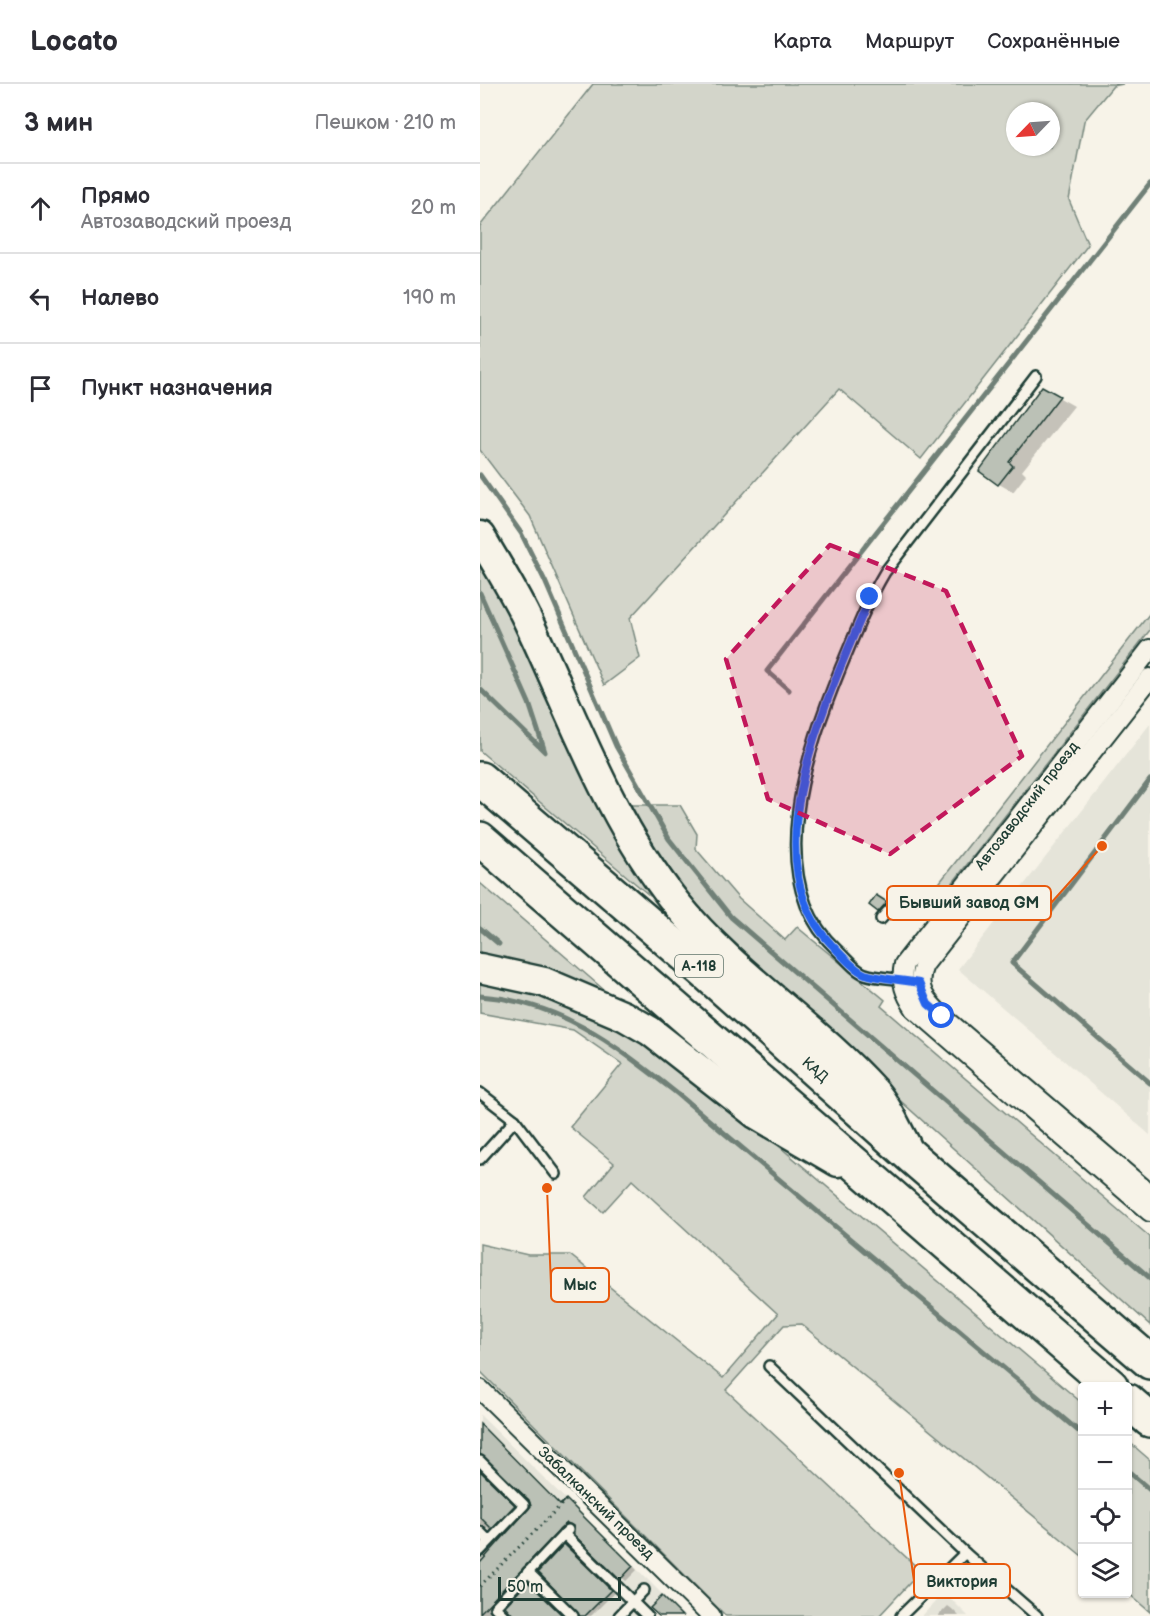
<!DOCTYPE html>
<html lang="ru">
<head>
<meta charset="utf-8">
<style>
	body { margin:0; font-family:"Balsamiq Sans",sans-serif; background:#f2f2f3; color:#2b2b33 }
	.controls { position:absolute; right:18px; bottom:18px; display:grid; overflow:hidden; border-radius:6px; box-shadow:0 2px 4px #0004 }
	.controls button { width:54px; height:54px; display:grid; place-items:center; padding:0; border:0; border-bottom:2px solid #e1e1e2; background:#fff; color:#2b2b33; font:30px sans-serif }
	.compass { position:absolute; left:526px; top:18px; width:54px; height:54px; border-radius:50%; background:#fff; box-shadow:0 2px 4px #0004; rotate:245deg }
	.scale { position:absolute; left:18px; bottom:15px; width:123px; box-sizing:border-box; padding-left:6px; border:3px solid #1f3d34; border-top:0; font-size:16px; line-height:21px; white-space:nowrap; color:#1f3d34; -webkit-text-stroke:4px #f7f3e8; paint-order:stroke }
	.stop { position:absolute; width:18px; height:18px; margin:-14px; border:4px solid #2563eb; border-radius:50%; background:#fff }
	.stop.end { background:#2563eb; border-color:#fff; box-shadow:0 2px 6px #0008 }
	.list { margin:0; padding:0; list-style:none }
	h2 { display:flex; justify-content:space-between; align-items:center; height:78px; margin:0; padding:0 24px; font-size:26px }
	h2 small { font-size:20px; font-weight:400; color:#7c7c81 }
	.list li { display:grid; grid-template-columns:39px 1fr auto; gap:18px; align-items:center; box-sizing:border-box; height:90px; padding:0 24px; border-top:2px solid #e1e1e2 }
	.list b { display:block; font-size:22px; white-space:nowrap }
	.list p { margin:0; font-size:20px; white-space:nowrap; color:#7c7c81 }
	.list em { font-size:20px; font-style:normal; color:#7c7c81 }
	.icon { flex:none; width:33px; height:33px; fill:none; stroke:currentColor; stroke-width:2; stroke-linecap:round; stroke-linejoin:round }
	.map { position:relative; flex:none; width:670px; height:1532px; overflow:hidden }
	header { display:flex; align-items:center; gap:36px; box-sizing:border-box; height:84px; padding:0 30px; background:#fff; border-bottom:2px solid #e1e1e2 }
	header strong { font-size:28px }
	nav { display:flex; gap:33px; margin-inline-start:auto; font-size:21px }
	main { display:flex }
	aside { flex:1; background:#fff }
	.map>svg:first-child { display:block }
	.built { fill:#e5e4d9 }
	.green { fill:#d3d5ca; stroke:#79897f; stroke-width:1.5; fill-rule:evenodd }
	.shadow { fill:#0003 }
	.lines { fill:none; stroke-linecap:round; stroke-linejoin:round }
	.stream { stroke:#6f8077; stroke-width:5 }
	.building { fill:#bbc1b6; stroke:#1f3d34; stroke-width:1.5 }
	.service-casing { stroke:#1f3d34; stroke-width:14 }
	.minor-casing { stroke:#1f3d34; stroke-width:22 }
	.primary-casing { stroke:#1f3d34; stroke-width:33 }
	.motorway-casing { stroke:#1f3d34; stroke-width:38 }
	.path { stroke:#1f3d34; stroke-width:3; stroke-dasharray:1.5 4.5; stroke-linecap:butt }
	.service { stroke:#f7f3e8; stroke-width:9 }
	.minor { stroke:#f7f3e8; stroke-width:18 }
	.primary { stroke:#f7f3e8; stroke-width:28 }
	.motorway { stroke:#f7f3e8; stroke-width:33 }
	.route { stroke:#2563eb; stroke-width:8 }
	.marked { fill:#c2185b; fill-opacity:0.2; stroke:#c2185b; stroke-width:4.5; stroke-dasharray:12 8; stroke-linejoin:round }
	.labels { text-anchor:middle; dominant-baseline:central; stroke-width:6; stroke-linejoin:round; paint-order:stroke }
	.shield { fill:#f7f3e8; stroke:#60746a; stroke-width:1.5 }
	.shield-label { font-size:14px; font-weight:bold; fill:#1f3d34 }
	.street-label { font-size:15px; fill:#1f3d34; stroke:#f7f3e8 }
	.leader { fill:none; stroke:#e8590c; stroke-width:2 }
	.callout-dot { fill:#e8590c; stroke:#f7f3e8; stroke-width:2 }
	.callout { fill:#f7f3e8; stroke:#e8590c; stroke-width:2 }
	.callout-label { font-size:16px; text-anchor:middle; font-weight:bold; fill:#1f3d34 }
</style>
</head>
<body>
<header>
<strong>Locato</strong>
<nav><a>Карта</a><a>Маршрут</a><a>Сохранённые</a></nav>
</header>
<main>
<aside>
<h2>3 мин<small>Пешком · 210 m</small></h2>
<ul class="list">
<li><svg class="icon" aria-label="ahead" viewBox="0 0 24 24"><path d="M12 20V5M6 11l6-6 6 6"/></svg><div><b>Прямо</b><p>Автозаводский проезд</p></div><em>20 m</em></li>
<li><svg class="icon" aria-label="left" viewBox="0 0 24 24"><path d="M17 20v-9H6M10 6l-5 5 5 5"/></svg><div><b>Налево</b></div><em>190 m</em></li>
<li><svg class="icon" aria-label="arrive" viewBox="0 0 24 24"><path d="M6 21V4h12l-3 4 3 4H6"/></svg><div><b>Пункт назначения</b></div></li>
</ul>
</aside>
<div class="map">
<svg width="670" height="1532" viewBox="0 0 670 1532">
	<rect width="100%" height="100%" fill="#f7f3e8"/>
	<filter id="ink" filterUnits="userSpaceOnUse"><feTurbulence type="fractalNoise" baseFrequency=".0167" numOctaves="2"/><feDisplacementMap in="SourceGraphic" scale="12" xChannelSelector="R" yChannelSelector="G"/><feConvolveMatrix kernelMatrix="1 2 1 2 8 2 1 2 1" color-interpolation-filters="sRGB"/></filter>
	<g filter="url(#ink)">
		<g class="built">
			<path d="M670,640V1051L478,885Z"/>
			<path d="M0,1331L168,1496L204,1532H0Z"/>
			<path d="M464,1508L488,1532H442Z"/>
		</g>
		<g class="green">
			<path d="M113,0H643L633,2L604,37L589,116L608,161L441,375L359,305L150,534L160,574L124,601L50,432L0,366V142ZM535,27H571V63H535Z"/>
			<path d="M0,472C23,518 46,565 67,612C97,681 126,750 172,809L170,812L0,667Z"/>
			<path d="M670,529V546L457,819L451,820L446,816Z"/>
			<path d="M141,721H200L217,750L216,765L259,815L305,856L317,843L405,916L401,922L670,1153V1241L258,871L195,804Z"/>
			<path d="M0,799L123,905L120,909L0,875Z"/>
			<path d="M0,895L43,902L112,927L214,990L602,1319V1472L321,1240L304,1241L246,1306L441,1487L399,1532H246L0,1287V1160L48,1171H90L243,1294L298,1230L152,1096L123,1128L106,1113L134,1079L90,1043L142,980L93,946L0,929Z"/>
			<path d="M648,1357L670,1376V1528L648,1509Z"/>
		</g>
		<g class="shadow">
			<path d="M562,304L594,322L542,387L546,391L533,408L519,400Z"/>
			<path d="M401,815L410,822L403,829L399,827Z"/>
			<path d="M0,1342L81,1422L87,1417L91,1419L157,1486L146,1497L95,1449L94,1443H88L14,1521L15,1532H0V1474L2,1475L50,1426L52,1419L8,1373L0,1375Z"/>
			<path d="M0,1386L38,1424L14,1449L7,1444L0,1445Z"/>
			<path d="M85,1462L134,1509L111,1532H101Z"/>
			<path d="M49,1500L53,1502L83,1532H31Z"/>
			<path d="M468,1522L472,1525L479,1532H458Z"/>
		</g>
		<g class="lines">
			<g class="stream">
				<path d="M0,391L41,449L65,497L136,662L189,755L251,833L670,1194"/>
				<path d="M0,509L49,619L65,668L0,605"/>
				<path d="M309,606L287,587L670,100"/>
				<path d="M670,696L532,879L670,999"/>
				<path d="M0,844L19,860"/>
				<path d="M0,912C83,918 136,962 199,1011L602,1350"/>
				<path d="M648,1387L670,1406"/>
			</g>
		</g>
		<g class="building">
			<path d="M562,302L580,312L529,378L533,382L518,401L499,387Z"/>
			<path d="M396,811L407,818L398,828L389,821Z"/>
			<path d="M0,1340L80,1421L86,1415L153,1482L140,1496L93,1450V1442L87,1439L0,1529V1479L51,1422L49,1416L0,1370Z"/>
			<path d="M0,1387L35,1421L12,1445L0,1433Z"/>
			<path d="M84,1460L131,1506L105,1532H100L58,1488Z"/>
			<path d="M48,1498L83,1532H34L25,1522Z"/>
			<path d="M182,1512L202,1532H179L170,1524Z"/>
		</g>
		<g class="lines">
			<g class="service-casing">
				<g id="service">
					<path d="M401,835C429,802 429,807 462,831"/>
					<path d="M426,896C413,894 397,894 385,890C375,887 365,873 357,866C280,796 328,664 361,583C375,550 387,518 405,488L556,292"/>
					<path d="M0,1009L35,1036L76,1090"/>
					<path d="M0,1075L35,1036"/>
					<path d="M289,1282L485,1469L557,1532"/>
					<path d="M0,1377L44,1421L0,1467"/>
					<path d="M0,1448L9,1457"/>
					<path d="M84,1450L167,1532"/>
					<path d="M48,1488L93,1532"/>
					<path d="M24,1532L15,1523L88,1446"/>
					<path d="M139,1532L164,1506"/>
					<path d="M421,1532L485,1469"/>
				</g>
			</g>
			<g class="minor-casing">
				<g id="minor">
					<path d="M670,565L424,880C420,898 425,910 435,925L670,1128"/>
					<path d="M670,594L444,881C434,904 446,917 462,932L670,1110"/>
					<path d="M0,1305L231,1532"/>
				</g>
			</g>
			<g class="primary-casing">
				<g id="primary">
					<path d="M0,452C16,479 33,506 47,535C93,631 128,734 196,819C253,890 333,940 394,1007C407,1021 416,1044 426,1061"/>
					<path d="M0,884L64,898L144,932L170,947L276,1030L358,1078"/>
				</g>
			</g>
			<g class="motorway-casing">
				<g id="motorway">
					<path d="M0,695L226,889L433,1074L670,1278"/>
					<path d="M0,755L631,1302"/>
					<path d="M648,1317L670,1336"/>
				</g>
			</g>
			<path class="path" d="M0,1502L87,1415"/>
			<use href="#service" class="service"/>
			<use href="#minor" class="minor"/>
			<use href="#primary" class="primary"/>
			<use href="#motorway" class="motorway"/>
		</g>
	</g>
	<g class="lines" filter="url(#ink)">
		<path class="route" d="M390,513C352,606 267,772 351,860C360,869 374,886 385,890C402,895 422,896 439,899L448,920L462,932"/>
	</g>
	<path class="marked" d="M350,461L466,507L542,672L410,770L288,715L246,575Z"/>
	<g class="labels">
		<rect class="shield" x="195" y="871" width="48" height="22" rx="4.5"/>
		<g class="shield-label">
			<text x="219" y="882">А-118</text>
		</g>
		<g class="street-label">
			<text transform="translate(547 722) rotate(-52)">Автозаводский проезд</text>
			<text transform="translate(335 986) rotate(42)">КАД</text>
			<text transform="translate(116 1419) rotate(44)">Забалканский проезд</text>
		</g>
	</g>
	<path class="leader" d="M622 762L571 819M67 1104L71 1201M419 1389L434 1497"/>
	<g class="callout-dot">
		<circle cx="622" cy="762" r="6"/>
		<circle cx="67" cy="1104" r="6"/>
		<circle cx="419" cy="1389" r="6"/>
	</g>
	<g class="callout">
		<rect x="407" y="802" width="164" height="34" rx="6"/>
		<rect x="71" y="1184" width="58" height="34" rx="6"/>
		<rect x="434" y="1480" width="96" height="34" rx="6"/>
	</g>
	<g class="callout-label">
		<text x="489" y="824">Бывший завод GM</text>
		<text x="100" y="1206">Мыс</text>
		<text x="482" y="1503">Виктория</text>
	</g>
</svg>
<div class="controls">
<button>+</button>
<button>−</button>
<button><svg class="icon" aria-label="locate" viewBox="0 0 24 24"><circle cx="12" cy="12" r="6"/><path d="M12 2v4M12 18v4M2 12h4M18 12h4"/></svg></button>
<button><svg class="icon" aria-label="layers" viewBox="0 0 24 24"><path d="M12 4l9 5-9 5-9-5zM3 14l9 5 9-5"/></svg></button>
</div>
<svg class="compass" viewBox="-18 -18 36 36"><path d="M0-13l5 13h-10z" fill="#e53935"/><path d="M0 13l5-13h-10z" fill="#7c7c81"/></svg>
<div class="scale">50 m</div>
<div class="stop" style="left:462px;top:932px"></div>
<div class="stop end" style="left:390px;top:513px"></div>
</div>
</main>
</body>
</html>
